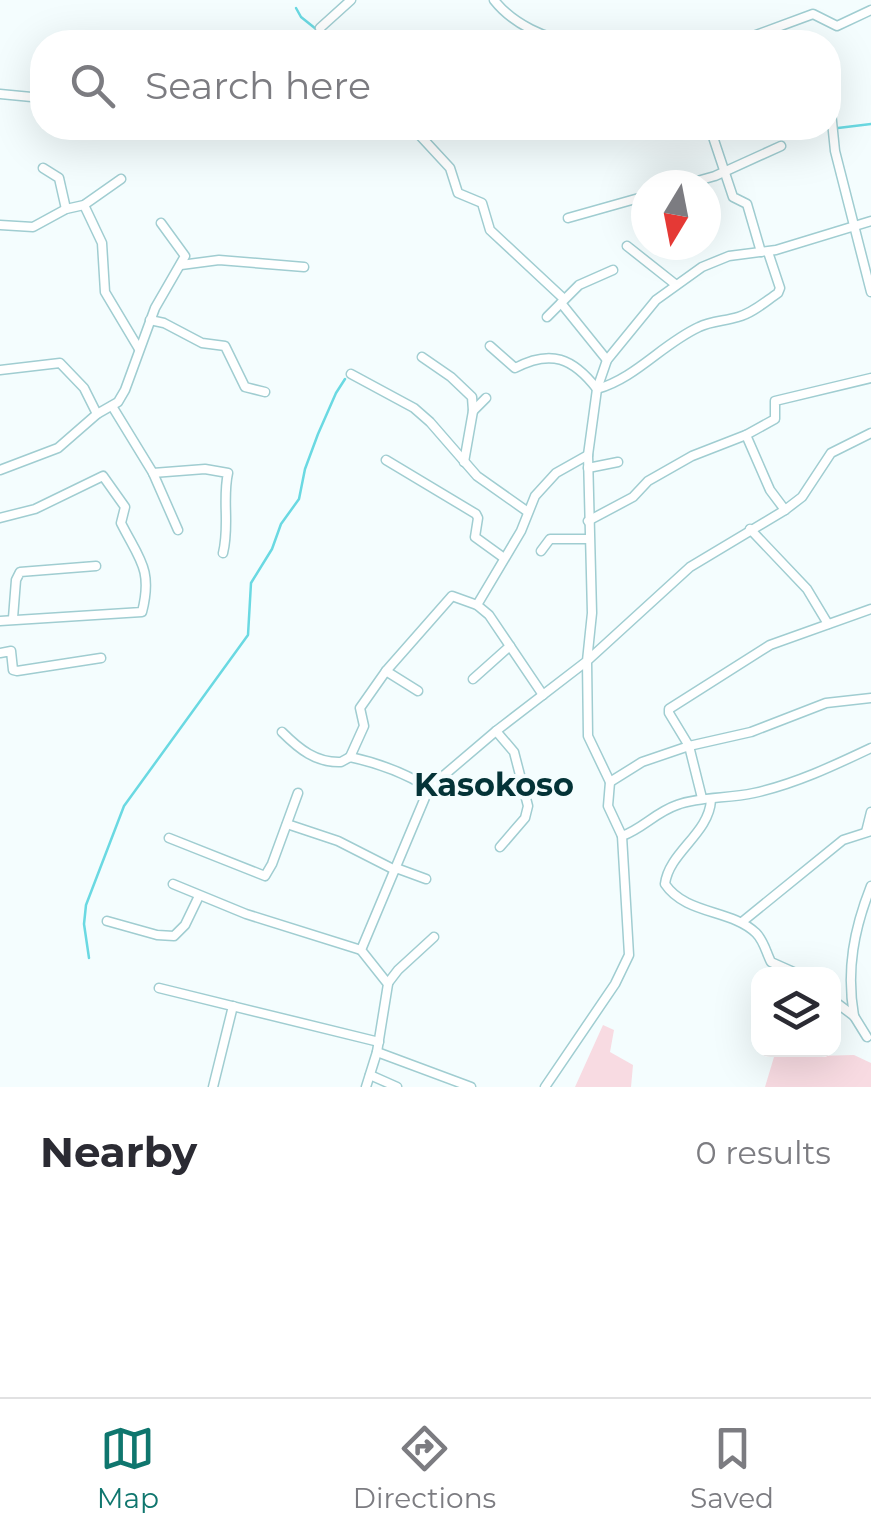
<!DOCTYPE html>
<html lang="en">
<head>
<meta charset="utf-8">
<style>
	body { margin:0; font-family:Montserrat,sans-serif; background:#f2f2f3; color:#2b2b33 }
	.controls { position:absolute; right:30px; bottom:30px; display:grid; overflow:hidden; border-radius:20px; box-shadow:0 10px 40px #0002 }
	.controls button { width:90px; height:90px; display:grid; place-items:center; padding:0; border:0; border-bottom:2px solid #e1e1e2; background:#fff; color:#2b2b33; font:50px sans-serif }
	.compass { position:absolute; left:631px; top:170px; width:90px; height:90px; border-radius:50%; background:#fff; box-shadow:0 10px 40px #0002; rotate:190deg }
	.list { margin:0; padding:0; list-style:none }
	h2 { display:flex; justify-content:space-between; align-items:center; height:130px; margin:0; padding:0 40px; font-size:42px }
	h2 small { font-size:32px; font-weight:400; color:#7c7c81 }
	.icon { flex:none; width:55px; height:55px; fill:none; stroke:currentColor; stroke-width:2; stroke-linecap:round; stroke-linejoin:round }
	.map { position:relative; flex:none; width:871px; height:1087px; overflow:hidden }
	.search { position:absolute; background:#fff; box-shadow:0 10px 40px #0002; left:30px; right:30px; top:30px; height:110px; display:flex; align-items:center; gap:25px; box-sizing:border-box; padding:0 35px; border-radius:40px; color:#7c7c81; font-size:38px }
	.sheet { height:310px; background:#fff }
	nav { display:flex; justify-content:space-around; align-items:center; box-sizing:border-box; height:140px; border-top:2px solid #e1e1e2; background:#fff; font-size:28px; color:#7c7c81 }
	nav a { display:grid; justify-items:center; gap:5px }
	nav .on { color:#0f766e }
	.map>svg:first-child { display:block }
	.green { fill:#f8dbe2 }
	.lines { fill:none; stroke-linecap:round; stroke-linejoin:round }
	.stream { stroke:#6ad9e2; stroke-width:2.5 }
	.minor-casing { stroke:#a0cdd1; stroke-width:11 }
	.minor { stroke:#fff; stroke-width:8 }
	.labels { text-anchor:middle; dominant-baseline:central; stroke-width:8; stroke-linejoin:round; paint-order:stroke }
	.quarter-label { font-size:32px; font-weight:bold; fill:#043337; stroke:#f4fdfe }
</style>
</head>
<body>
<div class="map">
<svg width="871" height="1087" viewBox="0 0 871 1087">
	<rect width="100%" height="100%" fill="#f4fdfe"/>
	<g class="green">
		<path d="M603,1025L614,1030L610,1052L633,1065L631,1087H575Z"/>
		<path d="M854,1055L871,1063V1087H765L774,1057Z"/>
	</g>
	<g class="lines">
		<g class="stream">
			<path d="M296,8L301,17L326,37"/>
			<path d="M333,39L346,33L374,42"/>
			<path d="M561,128L581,132L591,128"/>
			<path d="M812,128H830"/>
			<path d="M838,128L871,124"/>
			<path d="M89,958L84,924L86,905L124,806L248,635L251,583L272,549L281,524L299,499L305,469L318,434L336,393L345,379"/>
		</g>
		<g class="minor-casing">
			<g id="minor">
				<path d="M494,0C512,23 547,41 576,42"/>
				<path d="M320,28L351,0"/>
				<path d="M312,36L330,42"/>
				<path d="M737,42L813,14L837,26L871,10"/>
				<path d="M0,94L42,98"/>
				<path d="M830,102L835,151L871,292"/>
				<path d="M413,128L450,168L458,193L482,203L490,230L564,299"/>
				<path d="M710,128L733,197L747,204L761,252"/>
				<path d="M43,168L59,178L66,209"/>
				<path d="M683,185L715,176L781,146"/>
				<path d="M84,205L102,243L105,292L139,349"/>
				<path d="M568,218L646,196"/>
				<path d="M0,225L33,227L66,209L84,205L121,179"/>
				<path d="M627,246L675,284"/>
				<path d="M181,265L219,260L304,267"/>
				<path d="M561,303L607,360"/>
				<path d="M547,317L579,285L613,270"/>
				<path d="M150,320L164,323L202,343L225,346L245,387L265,392"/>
				<path d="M490,346L515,368C551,349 573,358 597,389C636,378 662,344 699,327C711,321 725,321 738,317C753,313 766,301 778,293L780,288L768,252"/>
				<path d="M422,357L451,377L472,397L473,411L464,462"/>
				<path d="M0,370L60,363L84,388L97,414"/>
				<path d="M351,374L414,408L430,422L477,476L528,512"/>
				<path d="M112,406L153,473L178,530"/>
				<path d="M473,411L486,398"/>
				<path d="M386,460L476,514L478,518L475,537L504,558"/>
				<path d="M588,468L618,462"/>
				<path d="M0,470L58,448L97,414L118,402L125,390L155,308L185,256L161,223"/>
				<path d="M153,473L205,469L228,473C222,500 230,525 223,553"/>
				<path d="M785,510L770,490L746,435L775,419V401L871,378"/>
				<path d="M0,518L35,509L103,476L125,507L121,523C139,559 153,569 142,612L0,621"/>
				<path d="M588,521L633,497L648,481L692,456L746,435"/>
				<path d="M750,529L807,589L828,624"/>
				<path d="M541,551L550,539H588"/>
				<path d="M477,605L521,531L535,496L556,473L588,455"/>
				<path d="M13,618L16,580L20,572L96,566"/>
				<path d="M0,653L11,651L13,670L17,671L101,658"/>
				<path d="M386,671L418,691"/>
				<path d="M473,679L510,646"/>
				<path d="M496,731L514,752L528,806L525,818L500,847"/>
				<path d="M282,732C299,749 316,763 341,762L350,757C378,763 405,773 429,788"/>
				<path d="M350,757L364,726L360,708L386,671L452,596L477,605L489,615L543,695"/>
				<path d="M610,782L642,762L689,746L751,732L826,703L871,698"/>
				<path d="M702,798L689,746L669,713V709L770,645L871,609"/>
				<path d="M711,800C709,834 669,852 665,884C686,915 731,909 756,933C764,941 766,952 771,962L798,974"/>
				<path d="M287,824L338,841L395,870"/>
				<path d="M866,832L871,812"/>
				<path d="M622,836C642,829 656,812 677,805C702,796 727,799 754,793C795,784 833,766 871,748"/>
				<path d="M169,838L265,876L272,864L298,793"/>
				<path d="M396,868L426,879"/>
				<path d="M173,884L246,914L361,950"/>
				<path d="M107,921L157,935L174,936L185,925L199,896"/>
				<path d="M742,922L843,840L871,831"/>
				<path d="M388,983L398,970L434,937"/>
				<path d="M159,988L379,1042"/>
				<path d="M834,1001L854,1016L867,1037"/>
				<path d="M854,1016C846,970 854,929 871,886"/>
				<path d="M377,1052L471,1087"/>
				<path d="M370,1075L397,1087"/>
				<path d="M213,1087L233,1006"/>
				<path d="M366,1087L377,1052L388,984L361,950L429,788L496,731L587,661L592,613L588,455L597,389L607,360L656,300L702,267L729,256L776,250L871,221"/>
				<path d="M545,1087L615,984L629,955L622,836L608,806L610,782L588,736L587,661L690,567L785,510L802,497L831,453L871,433"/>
			</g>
		</g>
		<use href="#minor" class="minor"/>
	</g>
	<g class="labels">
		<g class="quarter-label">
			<text x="494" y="784">Kasokoso</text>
		</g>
	</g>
</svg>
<div class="controls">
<button><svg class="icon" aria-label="layers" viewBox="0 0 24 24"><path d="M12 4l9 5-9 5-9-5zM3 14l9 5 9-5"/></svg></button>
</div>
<svg class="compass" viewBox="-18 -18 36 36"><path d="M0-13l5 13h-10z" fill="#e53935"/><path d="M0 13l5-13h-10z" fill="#7c7c81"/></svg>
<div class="search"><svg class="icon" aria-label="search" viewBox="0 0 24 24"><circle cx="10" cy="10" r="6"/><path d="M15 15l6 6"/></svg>Search here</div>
</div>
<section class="sheet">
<h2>Nearby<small>0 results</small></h2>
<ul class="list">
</ul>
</section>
<nav>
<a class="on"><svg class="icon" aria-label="map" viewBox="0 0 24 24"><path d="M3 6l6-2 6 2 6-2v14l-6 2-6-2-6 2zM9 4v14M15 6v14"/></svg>Map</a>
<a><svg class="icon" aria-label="directions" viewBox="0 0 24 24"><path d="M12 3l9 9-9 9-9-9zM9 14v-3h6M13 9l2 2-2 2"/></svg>Directions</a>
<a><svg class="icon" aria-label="saved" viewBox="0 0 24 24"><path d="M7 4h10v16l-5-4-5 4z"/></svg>Saved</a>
</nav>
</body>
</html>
